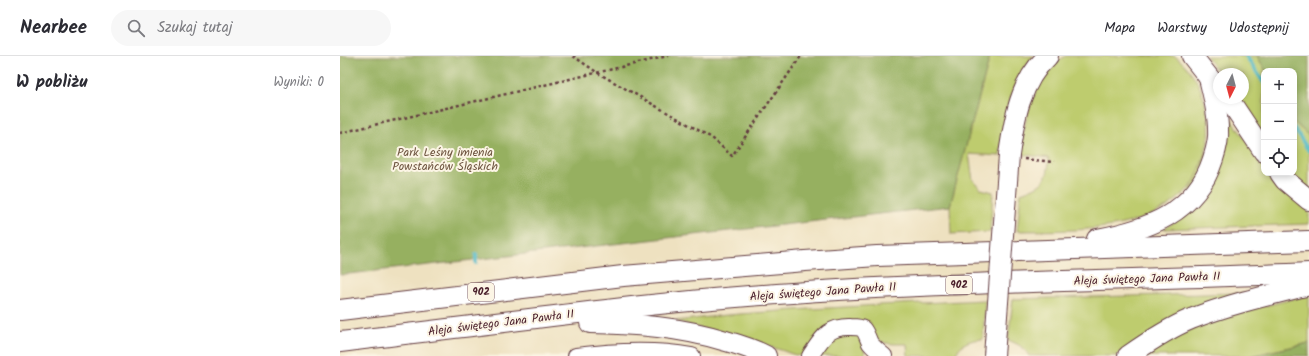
<!DOCTYPE html>
<html lang="pl">
<head>
<meta charset="utf-8">
<style>
	body { margin:0; font-family:Kalam,sans-serif; background:#f7f7f7; color:#2b2b33 }
	.controls { position:absolute; right:12px; top:12px; display:grid; overflow:hidden; border-radius:8px; box-shadow:0 2px 6px #0003 }
	.controls button { width:36px; height:36px; display:grid; place-items:center; padding:0; border:0; border-bottom:1px solid #e1e1e2; background:#fff; color:#2b2b33; font:20px sans-serif }
	.compass { position:absolute; left:873px; top:12px; width:36px; height:36px; border-radius:50%; background:#fff; box-shadow:0 2px 6px #0003; rotate:186deg }
	.list { margin:0; padding:0; list-style:none }
	h2 { display:flex; justify-content:space-between; align-items:center; height:52px; margin:0; padding:0 16px; font-size:17px }
	h2 small { font-size:13px; font-weight:400; color:#7c7c81 }
	.icon { flex:none; width:22px; height:22px; fill:none; stroke:currentColor; stroke-width:2; stroke-linecap:round; stroke-linejoin:round }
	.map { position:relative; flex:none; width:969px; height:300px; overflow:hidden }
	header { display:flex; align-items:center; gap:24px; box-sizing:border-box; height:56px; padding:0 20px; background:#fff; border-bottom:1px solid #e1e1e2 }
	header strong { font-size:19px }
	nav { display:flex; gap:22px; margin-inline-start:auto; font-size:14px }
	.search { width:280px; height:36px; background:#f7f7f7; display:flex; align-items:center; gap:10px; box-sizing:border-box; padding:0 14px; border-radius:22px; color:#7c7c81; font-size:15px }
	main { display:flex }
	aside { flex:1; background:#fff }
	.map>svg:first-child { display:block }
	.green { fill:#becc6e; stroke:#84764c }
	.forest { fill:#96b061; stroke:#706846 }
	.lines { fill:none; stroke-linecap:round; stroke-linejoin:round }
	.stream { stroke:#4bb8c6; stroke-width:4 }
	.minor-casing { stroke:#633c41; stroke-width:18 }
	.major-casing { stroke:#633c41; stroke-width:22 }
	.path { stroke:#633c41; stroke-width:2.5; stroke-dasharray:3 3; stroke-linecap:butt }
	.minor { stroke:#fff; stroke-width:16 }
	.major { stroke:#fff; stroke-width:20 }
	.major-bridge-casing { stroke:#633c41; stroke-width:22; stroke-linecap:butt }
	.major-bridge { stroke:#fff; stroke-width:20 }
	.labels { text-anchor:middle; dominant-baseline:central; stroke-width:4; stroke-linejoin:round; paint-order:stroke }
	.shield { fill:#fcf5e5; stroke:#7f5f63; stroke-width:1 }
	.shield-label { font-size:11px; font-weight:bold; fill:#4a1f2b }
	.park-label { font-size:12px; fill:#6d533f; stroke:#fcf5e5 }
	.street-label { font-size:12px; fill:#4a1f2b; stroke:#fcf5e5 }
</style>
</head>
<body>
<header>
<strong>Nearbee</strong>
<div class="search"><svg class="icon" aria-label="search" viewBox="0 0 24 24"><circle cx="10" cy="10" r="6"/><path d="M15 15l6 6"/></svg>Szukaj tutaj</div>
<nav><a>Mapa</a><a>Warstwy</a><a>Udostępnij</a></nav>
</header>
<main>
<aside>
<h2>W pobliżu<small>Wyniki: 0</small></h2>
<ul class="list">
</ul>
</aside>
<div class="map">
<svg width="969" height="300" viewBox="0 0 969 300">
	<rect width="100%" height="100%" fill="#fcf5e5"/>
	<filter id="ink" filterUnits="userSpaceOnUse"><feTurbulence type="fractalNoise" baseFrequency=".025" numOctaves="2"/><feDisplacementMap in="SourceGraphic" scale="8" xChannelSelector="R" yChannelSelector="G"/><feConvolveMatrix kernelMatrix="1 2 1 2 8 2 1 2 1" color-interpolation-filters="sRGB"/></filter>
	<filter id="wash" filterUnits="userSpaceOnUse"><feTurbulence type="fractalNoise" baseFrequency=".012" numOctaves="4" result="noise"/><feDisplacementMap in="SourceGraphic" scale="16" xChannelSelector="R" yChannelSelector="G"/><feGaussianBlur stdDeviation="0.9" result="paint"/><feColorMatrix in="noise" values="0 0 0 0 0 0 0 0 0 0 0 0 0 0 0 0 0 1.4 0 .05"/><feComposite in="paint" operator="in"/></filter>
	<g filter="url(#wash)">
		<rect width="100%" height="100%" fill="#eee1c0"/>
		<g class="green">
			<path d="M650,0H694C669,28 664,65 660,100L629,98L633,124L641,133L653,136L650,176L611,178L610,150Z"/>
			<path d="M725,0H835C858,18 865,39 869,68C871,83 866,91 862,106C860,111 859,118 856,123C817,179 737,174 677,175L681,137C703,129 708,126 709,102L680,98C685,61 693,24 725,0Z"/>
			<path d="M866,0H917L926,15H924V81L897,42H903V18H880Z"/>
			<path d="M885,55L924,109V117H930L969,153V168L825,173L824,172L837,165Z"/>
			<path d="M954,66L969,80V133L951,117H954Z"/>
			<path d="M903,237L782,295L776,300H689C684,291 678,288 668,284L673,243Z"/>
			<path d="M969,239V287L910,300H800L826,285L876,262Z"/>
			<path d="M645,244L643,283C629,284 620,287 615,300H568L567,288C550,288 531,290 530,266H499L465,300C454,300 448,296 438,293C404,285 370,275 336,265L387,259L455,254L539,249Z"/>
			<path d="M516,278C523,285 524,290 525,300H476L495,279Z"/>
		</g>
		<g class="forest">
			<path d="M0,0H650L610,150L0,219Z"/>
			<path d="M917,0H969V80L954,66V15H926Z"/>
			<path d="M969,287V300H910Z"/>
		</g>
		<g class="lines">
			<g class="stream">
				<path d="M906,0L924,27"/>
				<path d="M954,72L969,95"/>
				<path d="M136,199V207"/>
			</g>
		</g>
	</g>
	<g filter="url(#ink)">
		<g class="lines">
			<g class="minor-casing">
				<g id="minor">
					<path d="M236,300C275,295 313,293 352,300"/>
					<path d="M470,300C482,283 487,270 511,271C515,271 520,271 523,273C526,276 528,283 530,287C534,292 539,296 544,300"/>
				</g>
			</g>
			<g class="major-casing">
				<g id="major">
					<path d="M852,0L878,33"/>
					<path d="M886,42L894,51L924,96"/>
					<path d="M669,99C674,64 680,25 708,0"/>
					<path d="M940,117L945,124L969,144"/>
					<path d="M757,183C807,174 856,157 873,103C876,94 879,83 878,73C878,56 873,39 869,22"/>
					<path d="M0,254L283,220L465,205L537,200L969,185"/>
					<path d="M250,267C296,268 341,271 386,285C400,289 414,293 426,300"/>
					<path d="M0,286C145,269 291,248 437,238C614,225 792,225 969,217"/>
					<path d="M788,300C808,286 829,272 851,263C890,248 929,239 969,229"/>
				</g>
			</g>
			<g class="path">
				<path d="M233,0L258,17L372,82L392,100L461,0"/>
				<path d="M0,77L328,0"/>
				<path d="M684,103L714,106"/>
			</g>
			<use href="#minor" class="minor"/>
			<use href="#major" class="major"/>
			<g class="major-bridge-casing">
				<path id="major-bridge" d="M654,300L669,99"/>
			</g>
			<use href="#major-bridge" class="major-bridge"/>
		</g>
	</g>
	<g class="labels">
		<g class="shield">
			<rect x="606" y="220" width="26" height="18" rx="3"/>
			<rect x="128" y="227" width="26" height="18" rx="3"/>
		</g>
		<g class="shield-label">
			<text x="619" y="229">902</text>
			<text x="141" y="236">902</text>
		</g>
		<g class="park-label">
			<text x="105" y="96">Park Leśny imienia<tspan x="105" dy="14">Powstańców Śląskich</tspan></text>
		</g>
		<g class="street-label">
			<text transform="translate(807 223) rotate(-2)">Aleja świętego Jana Pawła II</text>
			<text transform="translate(483 236) rotate(-4)">Aleja świętego Jana Pawła II</text>
			<text transform="translate(161 267) rotate(-7)">Aleja świętego Jana Pawła II</text>
		</g>
	</g>
</svg>
<div class="controls">
<button>+</button>
<button>−</button>
<button><svg class="icon" aria-label="locate" viewBox="0 0 24 24"><circle cx="12" cy="12" r="6"/><path d="M12 2v4M12 18v4M2 12h4M18 12h4"/></svg></button>
</div>
<svg class="compass" viewBox="-18 -18 36 36"><path d="M0-13l5 13h-10z" fill="#e53935"/><path d="M0 13l5-13h-10z" fill="#7c7c81"/></svg>
</div>
</main>
</body>
</html>
